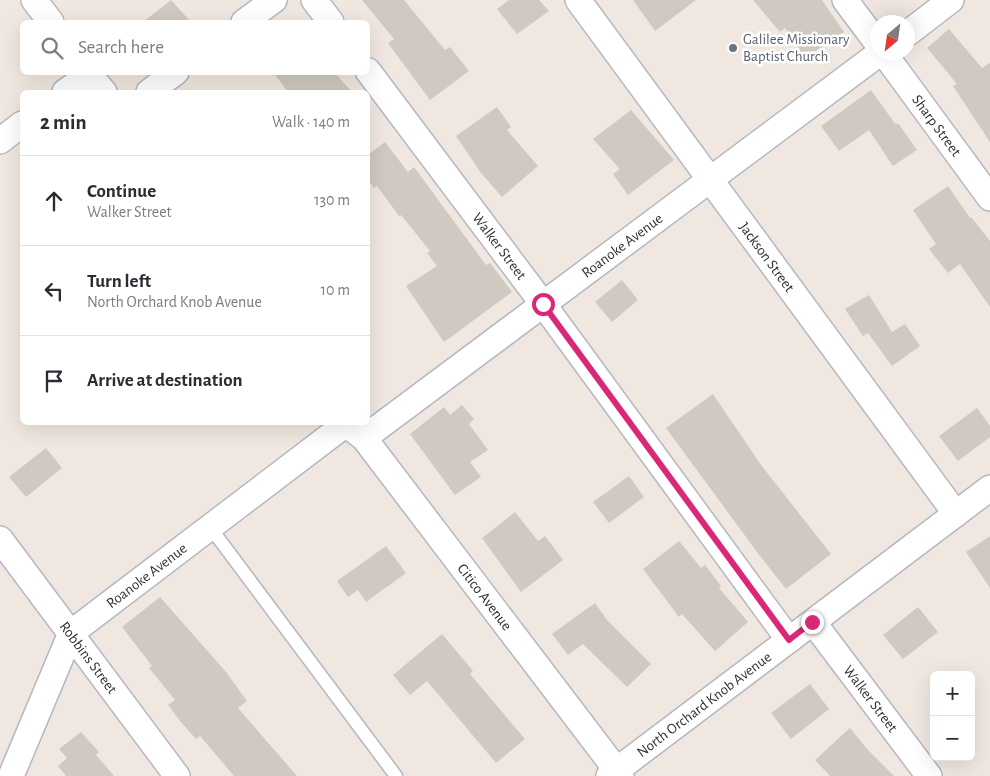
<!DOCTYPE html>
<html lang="en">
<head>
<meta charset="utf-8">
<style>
	body { margin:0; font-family:"Alegreya Sans",sans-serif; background:#f2f2f3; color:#2b2b33 }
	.controls { position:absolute; right:15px; bottom:15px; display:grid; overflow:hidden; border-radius:8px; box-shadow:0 5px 20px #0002 }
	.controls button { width:45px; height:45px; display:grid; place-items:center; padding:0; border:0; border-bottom:1px solid #e1e1e2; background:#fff; color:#2b2b33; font:25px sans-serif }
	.compass { position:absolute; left:870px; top:15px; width:45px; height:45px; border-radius:50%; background:#fff; box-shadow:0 5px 20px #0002; rotate:209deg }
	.stop { position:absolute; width:15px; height:15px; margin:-11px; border:4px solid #db2777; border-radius:50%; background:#fff }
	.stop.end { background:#db2777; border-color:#fff; box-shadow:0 1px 5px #0008 }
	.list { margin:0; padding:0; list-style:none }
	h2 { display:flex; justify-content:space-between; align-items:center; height:65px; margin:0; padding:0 20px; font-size:21px }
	h2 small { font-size:16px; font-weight:400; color:#7c7c81 }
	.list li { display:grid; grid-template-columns:32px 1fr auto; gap:15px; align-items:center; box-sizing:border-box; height:90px; padding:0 20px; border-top:1px solid #e1e1e2 }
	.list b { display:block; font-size:19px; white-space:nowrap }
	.list p { margin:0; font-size:16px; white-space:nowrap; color:#7c7c81 }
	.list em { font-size:16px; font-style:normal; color:#7c7c81 }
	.icon { flex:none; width:28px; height:28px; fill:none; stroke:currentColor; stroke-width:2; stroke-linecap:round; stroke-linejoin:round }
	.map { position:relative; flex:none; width:990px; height:776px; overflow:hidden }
	.search { position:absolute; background:#fff; box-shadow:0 5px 20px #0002; left:20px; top:20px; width:350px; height:55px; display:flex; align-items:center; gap:12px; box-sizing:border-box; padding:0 18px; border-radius:8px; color:#7c7c81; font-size:19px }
	.panel { position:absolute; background:#fff; box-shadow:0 5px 20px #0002; left:20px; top:90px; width:350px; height:335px; border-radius:8px }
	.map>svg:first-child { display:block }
	.building { fill:#cfc9c1 }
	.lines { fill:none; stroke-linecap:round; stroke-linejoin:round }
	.service-casing { stroke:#b4b7c2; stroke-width:15 }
	.minor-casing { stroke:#b4b7c2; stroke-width:28 }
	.service { stroke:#fff; stroke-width:12 }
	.minor { stroke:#fff; stroke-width:25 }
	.route { stroke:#db2777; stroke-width:6 }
	.worship-dot { fill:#6b7280; stroke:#fff; stroke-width:2 }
	.labels { text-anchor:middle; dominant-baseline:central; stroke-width:5; stroke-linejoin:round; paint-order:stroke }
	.worship-label { font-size:15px; fill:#5b616d; stroke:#fff; text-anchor:start }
	.street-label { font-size:15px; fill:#2e2e2e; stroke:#fff }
</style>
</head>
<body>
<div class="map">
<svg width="990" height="776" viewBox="0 0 990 776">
	<rect width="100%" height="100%" fill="#f0e8e0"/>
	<g class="building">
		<path d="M171,0L191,22H143Z"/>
		<path d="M362,0H404L445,50L450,47L469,71L430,100L388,43L394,39Z"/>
		<path d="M509,0H539L549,11L517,34L497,9Z"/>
		<path d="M633,0H696L655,31Z"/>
		<path d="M753,0H822L844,32L805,58L785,28L780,32Z"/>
		<path d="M949,29L982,68L990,63V142L953,86L957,84L927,48Z"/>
		<path d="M273,72H334L352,92H288Z"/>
		<path d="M871,90L896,125L898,123L917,150L893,166L869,130L839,151L821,126Z"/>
		<path d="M497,107L511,127L507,130L538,166L502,197L481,173L456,136Z"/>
		<path d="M631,110L674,160L628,195L613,174L620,169L593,139Z"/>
		<path d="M385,142L408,172L414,167L486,265L490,263L512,292L444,342L406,286L437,266L427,253L430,251L401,215L399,216L377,186L374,188L368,180V155Z"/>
		<path d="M948,186L970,218L971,217L990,241V307L960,264L948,273L929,249L936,244L913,210Z"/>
		<path d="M622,280L638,300L612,322L595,302Z"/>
		<path d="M869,295L892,332L905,324L920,346L892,366L868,333L863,336L845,309Z"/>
		<path d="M713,394L761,465L831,554L786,589L760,556L666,428Z"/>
		<path d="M462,405L474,419L469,424L488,450L470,462L481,477L455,495L410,434L444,407L450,415Z"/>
		<path d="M977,408L990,426V437L958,461L939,436Z"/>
		<path d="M46,448L62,468L26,497L9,477Z"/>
		<path d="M629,476L644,497L609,523L593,502Z"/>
		<path d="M515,512L538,541L545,536L563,560L521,592L482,538Z"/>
		<path d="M990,536V588L966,552Z"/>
		<path d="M679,541L701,568L705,565L721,586L719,588L748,622L715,651L682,614L679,617L643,569Z"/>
		<path d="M386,546L406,573L366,602L358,590L348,597L337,581Z"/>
		<path d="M160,597L226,672L247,701L238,708L297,776H234L200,736L196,739L180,721L168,705L175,700L149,668L152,666L122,627Z"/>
		<path d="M595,603L607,620L651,664L627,687L583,644L568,655L552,634Z"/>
		<path d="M918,607L938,632L903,659L883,635Z"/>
		<path d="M442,634L473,671L470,674L525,739L496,763L427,681L410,695L393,675Z"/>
		<path d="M810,684L829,709L791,739L771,713Z"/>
		<path d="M850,728L867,749L894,776H830L815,760Z"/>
		<path d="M81,732L99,752L96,755L114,776H66L58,766L67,758L59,749Z"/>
	</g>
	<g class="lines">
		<g class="service-casing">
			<path id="service" d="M210,527L396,776"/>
		</g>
		<g class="minor-casing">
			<g id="minor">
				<path d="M34,0L51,22"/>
				<path d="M314,0L331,22"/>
				<path id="s1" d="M578,0L956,514"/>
				<path d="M845,0L878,44"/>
				<path d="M244,22L274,0"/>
				<path d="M908,33L951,0"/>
				<path id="s2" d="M883,52L990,198"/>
				<path id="s3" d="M368,71L543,304L789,640"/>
				<path d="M87,72L104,92"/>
				<path d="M65,92L89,75"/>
				<path d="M149,92L176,72"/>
				<path d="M0,141L22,124"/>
				<path id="s4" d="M351,428L364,438L621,776"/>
				<path id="s5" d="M364,438L881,52"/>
				<path id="s6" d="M0,539L177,776"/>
				<path id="s7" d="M813,622L929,776"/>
				<path id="s8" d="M11,776L71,633L347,423"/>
				<path id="s9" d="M609,776L990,488"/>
			</g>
		</g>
		<use href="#service" class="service"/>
		<use href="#minor" class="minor"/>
	</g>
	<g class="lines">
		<path class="route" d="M543,304L789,640L812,622"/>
	</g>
	<circle class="worship-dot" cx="733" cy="48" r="5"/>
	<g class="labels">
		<g class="worship-label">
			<text x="743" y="39">Galilee Missionary<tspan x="743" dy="17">Baptist Church</tspan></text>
		</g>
		<g class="street-label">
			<text stroke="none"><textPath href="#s2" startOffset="91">Sharp Street</textPath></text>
			<text stroke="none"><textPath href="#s5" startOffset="322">Roanoke Avenue</textPath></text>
			<text stroke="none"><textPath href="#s3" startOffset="219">Walker Street</textPath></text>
			<text stroke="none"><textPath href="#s1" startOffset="319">Jackson Street</textPath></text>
			<text stroke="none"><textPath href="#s8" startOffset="250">Roanoke Avenue</textPath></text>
			<text stroke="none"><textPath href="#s4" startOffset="216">Citico Avenue</textPath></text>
			<text stroke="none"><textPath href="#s6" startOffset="148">Robbins Street</textPath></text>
			<text stroke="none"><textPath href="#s7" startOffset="96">Walker Street</textPath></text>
			<text stroke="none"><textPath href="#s9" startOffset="119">North Orchard Knob Avenue</textPath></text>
		</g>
	</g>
</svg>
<div class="controls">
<button>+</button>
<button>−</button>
</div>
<svg class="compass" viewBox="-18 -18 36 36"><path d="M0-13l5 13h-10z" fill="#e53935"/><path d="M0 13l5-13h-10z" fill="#7c7c81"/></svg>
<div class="stop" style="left:543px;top:304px"></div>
<div class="stop end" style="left:812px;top:622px"></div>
<div class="search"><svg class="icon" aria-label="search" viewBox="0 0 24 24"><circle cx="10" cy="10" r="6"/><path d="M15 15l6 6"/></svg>Search here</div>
<section class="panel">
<h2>2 min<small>Walk · 140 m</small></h2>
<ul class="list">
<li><svg class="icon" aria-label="ahead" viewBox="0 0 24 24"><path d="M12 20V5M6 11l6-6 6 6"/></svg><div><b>Continue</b><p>Walker Street</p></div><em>130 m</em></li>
<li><svg class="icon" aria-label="left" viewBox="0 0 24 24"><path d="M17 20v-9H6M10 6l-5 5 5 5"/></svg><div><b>Turn left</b><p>North Orchard Knob Avenue</p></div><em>10 m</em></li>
<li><svg class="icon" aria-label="arrive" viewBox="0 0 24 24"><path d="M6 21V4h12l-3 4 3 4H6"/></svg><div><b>Arrive at destination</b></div></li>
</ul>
</section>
</div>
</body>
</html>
